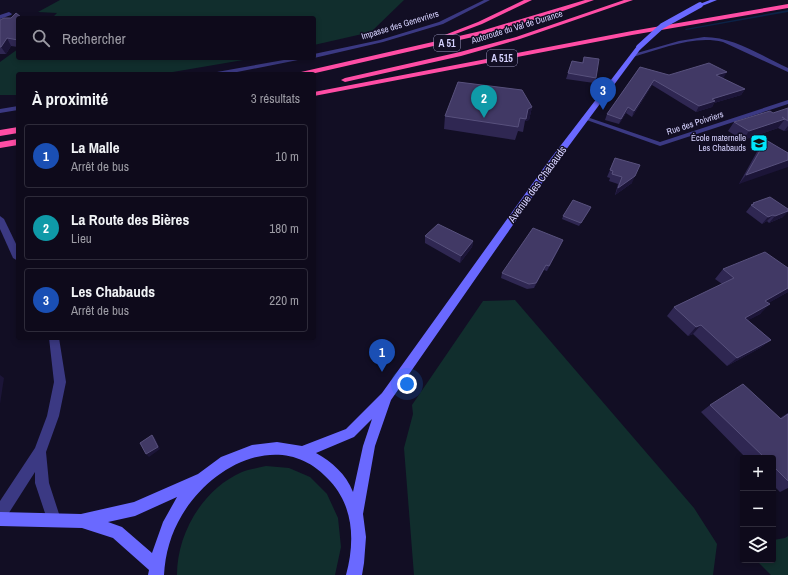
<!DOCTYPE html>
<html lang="fr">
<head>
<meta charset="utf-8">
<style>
	body { margin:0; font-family:"Archivo Narrow",sans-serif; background:#1c1828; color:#f1f3f6 }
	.controls { position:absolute; right:12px; bottom:12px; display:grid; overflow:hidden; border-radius:4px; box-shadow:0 2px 6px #0003 }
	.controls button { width:36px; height:36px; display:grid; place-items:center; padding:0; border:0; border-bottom:1px solid #2e2b3a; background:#0e0a1b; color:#f1f3f6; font:20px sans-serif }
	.you { position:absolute; left:407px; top:384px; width:14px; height:14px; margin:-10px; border:3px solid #fff; border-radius:50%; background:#1a73e8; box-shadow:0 0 0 6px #1a73e833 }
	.badge { display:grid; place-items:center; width:26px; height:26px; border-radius:50%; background:#0f766e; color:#fff; font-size:13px; font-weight:700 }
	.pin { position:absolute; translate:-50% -33px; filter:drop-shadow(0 1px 2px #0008) }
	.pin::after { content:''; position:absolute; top:21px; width:14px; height:12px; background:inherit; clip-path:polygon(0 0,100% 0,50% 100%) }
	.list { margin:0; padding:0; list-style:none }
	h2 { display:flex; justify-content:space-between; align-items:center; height:52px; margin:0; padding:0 16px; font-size:17px }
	h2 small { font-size:13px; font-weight:400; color:#9b9aa3 }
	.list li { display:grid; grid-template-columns:26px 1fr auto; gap:12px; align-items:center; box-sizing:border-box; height:64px; margin:0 8px 8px; padding:0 8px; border:1px solid #2e2b3a; border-radius:4px }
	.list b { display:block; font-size:15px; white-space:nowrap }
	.list p { margin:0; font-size:13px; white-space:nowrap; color:#9b9aa3 }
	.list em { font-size:13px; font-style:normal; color:#9b9aa3 }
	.icon { flex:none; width:22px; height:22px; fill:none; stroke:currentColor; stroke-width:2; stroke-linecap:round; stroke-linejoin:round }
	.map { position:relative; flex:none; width:788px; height:575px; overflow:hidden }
	.search { position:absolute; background:#0e0a1b; box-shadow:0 2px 6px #0003; left:16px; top:16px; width:300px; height:44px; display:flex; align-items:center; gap:10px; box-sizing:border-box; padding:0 14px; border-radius:4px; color:#9b9aa3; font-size:15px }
	.panel { position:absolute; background:#0e0a1b; box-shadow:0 2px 6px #0003; left:16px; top:72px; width:300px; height:268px; border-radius:4px }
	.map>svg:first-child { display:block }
	.green { fill:#112e2d }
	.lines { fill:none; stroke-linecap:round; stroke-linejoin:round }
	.stream { fill:#0c2246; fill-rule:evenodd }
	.minor { fill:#3b3983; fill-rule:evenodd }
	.tertiary { fill:#3b3983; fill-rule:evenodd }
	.secondary { fill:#6a69ff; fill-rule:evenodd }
	.motorway { fill:#ff4da5; fill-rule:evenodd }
	.secondary-bridge { stroke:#6a69ff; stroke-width:5.5 }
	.wall { fill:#2f2752 }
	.shaded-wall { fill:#1c1538 }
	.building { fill:#413965; stroke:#58517d }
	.labels { text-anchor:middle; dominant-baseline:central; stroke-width:3; stroke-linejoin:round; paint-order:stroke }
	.far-street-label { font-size:9px; fill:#d6d2ff; stroke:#120e24 }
	.far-poi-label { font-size:9px; fill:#d6d2ff; stroke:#120e24; text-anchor:end }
	.shield { fill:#120e24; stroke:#9b97bd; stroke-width:1 }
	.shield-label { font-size:10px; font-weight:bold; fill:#d6d2ff }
	.street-label { font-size:11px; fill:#d6d2ff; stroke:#120e24 }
</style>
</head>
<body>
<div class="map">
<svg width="788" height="575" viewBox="0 0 788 575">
	<rect width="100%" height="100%" fill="#120e24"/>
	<g class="green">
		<path d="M60,0H404L371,32L314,45V18H52L57,13L38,12Z"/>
		<path d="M18,49V58H255L161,74H18V95H0V62Z"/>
		<path d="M515,300L694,508L717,544L713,575H414L404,448L413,414L412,405L483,301Z"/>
		<path d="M266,466L289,468L310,477L327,494L338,518L341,547L335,575H177C177,533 203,489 242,472C250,469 258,468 266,466Z"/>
		<path d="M788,536V575H771L756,560H773V540L785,538Z"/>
	</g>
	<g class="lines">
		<path class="stream" d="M788,10V12L686,30L685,29Z"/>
		<g class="minor">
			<path d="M484,0H490L443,24L383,42L314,58V54L380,40L439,22Z"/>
			<path d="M9,12L12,14L11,15L0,19V15Z"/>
			<path d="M704,37C734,37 762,56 788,68V72L723,42C693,35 662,49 633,57L630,55L679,41Z"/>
			<path d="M295,58H308L227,74H214L217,72Z"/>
			<path d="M788,100V104L660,146L581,118L587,117L660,142Z"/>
			<path d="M18,106V110L0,113V109Z"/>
		</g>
		<g class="tertiary">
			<path d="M0,216L4,219L18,248V261L13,258L0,229Z"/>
			<path d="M49,338H59L66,382L59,416L46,452L49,483L61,520L59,525L54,527L49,525L35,483V472L5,519L0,521V501L35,448L47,416L54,382Z"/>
		</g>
		<g class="secondary">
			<path d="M710,0H717L702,6L697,5Z"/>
			<path d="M637,46L642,47L554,166L391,400L375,446L363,514L366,537L364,563L362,575H346C355,542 354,507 330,481C284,428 213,463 182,515C171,533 165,554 164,575H148L149,570L113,538L82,528L0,526V512L81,514L134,502L198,474L221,457L252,445L277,442L302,446L346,429L382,393L548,162ZM372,419L363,446L353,492C346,474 332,462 316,453L354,437ZM177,497L163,522L152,553L122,527L108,522L135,516Z"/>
		</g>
		<g class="motorway">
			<path d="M524,0H532L482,24L442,39L437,38L478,22Z"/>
			<path d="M585,0H594L557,13L486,34L311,74H297L301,72L481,31Z"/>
			<path d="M624,0H633L520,39L461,56L345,82L341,80L345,78L460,52L516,37Z"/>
			<path d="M788,4V8L632,35L314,96V92L632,31Z"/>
			<path d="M18,127V133L0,136V130Z"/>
			<path d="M18,139V145L0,148V142Z"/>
		</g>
		<path class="secondary-bridge" d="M639,47L662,26L700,5"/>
	</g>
	<g class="wall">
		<path d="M21,17L22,18H18V47L11,46L6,54H0V20Z"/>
		<path d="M584,57L596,78L594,83L566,79L572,61L582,63Z"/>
		<path d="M640,67L669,75L724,77L722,78L745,89L741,95L714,103L712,107L696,112L652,85L632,117L626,113L619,124L605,120L607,114Z"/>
		<path d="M532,107L529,120L525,121L523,132L518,131L515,140L444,129L445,116Z"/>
		<path d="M788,108V130L784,131L778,128L743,140L728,131L734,122L773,113Z"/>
		<path d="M766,140L788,153L739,184L759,148Z"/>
		<path d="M615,158L632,183L615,195L618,184L609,181L610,178L607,177Z"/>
		<path d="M753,203L783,217L769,223L767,221L762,224L746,212Z"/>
		<path d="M590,210L579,226L562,219L563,216Z"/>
		<path d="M425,236L473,241L472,247L460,263L425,243Z"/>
		<path d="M563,240L561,245L547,271L544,270L534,288L527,289L501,278L502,273Z"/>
		<path d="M788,268V292L768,303L760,314L748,320L771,340L760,348L727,366L693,334L688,336L667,316L674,307L722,284L715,279L723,269Z"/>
		<path d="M710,405L780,418L788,413V488L780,492L773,485V458H746L701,412Z"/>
	</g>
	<g class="shaded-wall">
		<path d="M7,38L11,46L6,54L1,47Z"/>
		<path d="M727,72L724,77L713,80L716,75Z"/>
		<path d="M654,80L652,85L632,117L634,111Z"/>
		<path d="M745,89L741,95L714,103L712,107L696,112L699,106L712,99Z"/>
		<path d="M532,107L529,120L525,121L528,109Z"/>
		<path d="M628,107L626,113L619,124L621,119Z"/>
		<path d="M785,119L778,128L743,140L749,131Z"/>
		<path d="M788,126V130L784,131Z"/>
		<path d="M788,160V167L739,184L746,175Z"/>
		<path d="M635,176L632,183L615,195L618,188Z"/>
		<path d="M591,207L590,210L579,226L581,223Z"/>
		<path d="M788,211V212L783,217L769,223L775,216Z"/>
		<path d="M773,215L767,221L762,224L768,217Z"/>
		<path d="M563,240L561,245L547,271L549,266Z"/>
		<path d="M473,241L472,247L460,263L461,256Z"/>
		<path d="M546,265L544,270L534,288L536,283Z"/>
		<path d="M788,288V292L756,310L765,301Z"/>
		<path d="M770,304L760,314L736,327L745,318Z"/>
		<path d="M701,325L693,334L688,336L696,327Z"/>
		<path d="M771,340L760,348L727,366L737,358Z"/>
		<path d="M0,375L4,378L0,404Z"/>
		<path d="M152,435L155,438L160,449L149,457L146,454Z"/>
	</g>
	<g class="building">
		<path d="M16,13L21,17V18H18V40L7,38L1,47H0V20L4,18H11Z"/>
		<path d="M584,57L599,59L596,78L568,73L572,61L583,63Z"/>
		<path d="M709,63L727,72L716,75L745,89L712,99L715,101L699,106L654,80L634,111L628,107L621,119L607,114L640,67L669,75Z"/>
		<path d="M458,82L522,90L532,107L528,109L526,119L520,118L518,127L445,116Z"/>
		<path d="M788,108V121L782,117L785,119L749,131L734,122L770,111L773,113Z"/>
		<path d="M766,140L788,153V160L746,175Z"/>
		<path d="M615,158L640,165L635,176L618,188L622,177L612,174L613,171L610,170Z"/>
		<path d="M770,197L788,209V211L775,216L773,215L768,217L751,205L754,204L753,203Z"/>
		<path d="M573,200L591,207L581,223L563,216Z"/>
		<path d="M438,224L473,241L461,256L425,236Z"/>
		<path d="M533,228L563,240L549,266L546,265L536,283L529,284L502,273Z"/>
		<path d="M765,252L788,268V288L765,301L770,304L745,318L771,340L737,358L701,325L696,327L674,307L734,278L723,269Z"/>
		<path d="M743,384L781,419L788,414V481L773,466V458H765L710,405Z"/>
		<path d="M152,435L158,447L146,454L140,443Z"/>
	</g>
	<defs>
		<g id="school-square" transform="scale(0.9)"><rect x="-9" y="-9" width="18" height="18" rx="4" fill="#01e6fc" stroke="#120e24"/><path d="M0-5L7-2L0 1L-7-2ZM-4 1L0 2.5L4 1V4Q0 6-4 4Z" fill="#111"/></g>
	</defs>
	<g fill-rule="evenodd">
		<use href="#school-square" x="759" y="143"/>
	</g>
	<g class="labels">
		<g class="far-street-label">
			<text transform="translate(400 25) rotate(-17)">Impasse des Genevriers</text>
			<text transform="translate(517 27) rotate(-17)">Autoroute du Val de Durance</text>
			<text transform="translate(695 123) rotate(-18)">Rue des Poivriers</text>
		</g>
		<g class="far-poi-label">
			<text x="746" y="138">École maternelle<tspan x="746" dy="10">Les Chabauds</tspan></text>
		</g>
		<g class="shield">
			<rect x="434" y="35" width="26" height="16" rx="3"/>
			<rect x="487" y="50" width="30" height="16" rx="3"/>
		</g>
		<g class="shield-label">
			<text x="447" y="43">A 51</text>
			<text x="502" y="58">A 515</text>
		</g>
		<g class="street-label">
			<text transform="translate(537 184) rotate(-54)">Avenue des Chabauds</text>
		</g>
	</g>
</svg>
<div class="controls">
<button>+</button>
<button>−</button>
<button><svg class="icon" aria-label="layers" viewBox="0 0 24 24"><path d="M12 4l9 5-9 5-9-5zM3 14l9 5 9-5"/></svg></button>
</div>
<div class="you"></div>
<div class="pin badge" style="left:382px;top:372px;background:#1a4fb4">1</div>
<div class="pin badge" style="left:484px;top:118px;background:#0f9aa8">2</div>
<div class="pin badge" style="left:603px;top:110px;background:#1a4fb4">3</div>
<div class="search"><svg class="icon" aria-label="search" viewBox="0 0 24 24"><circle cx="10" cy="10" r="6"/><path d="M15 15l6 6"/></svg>Rechercher</div>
<section class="panel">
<h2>À proximité<small>3 résultats</small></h2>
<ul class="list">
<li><span class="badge" style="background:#1a4fb4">1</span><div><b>La Malle</b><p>Arrêt de bus</p></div><em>10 m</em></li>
<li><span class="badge" style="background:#0f9aa8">2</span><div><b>La Route des Bières</b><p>Lieu</p></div><em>180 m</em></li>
<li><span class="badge" style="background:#1a4fb4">3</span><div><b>Les Chabauds</b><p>Arrêt de bus</p></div><em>220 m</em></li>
</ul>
</section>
</div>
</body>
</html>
